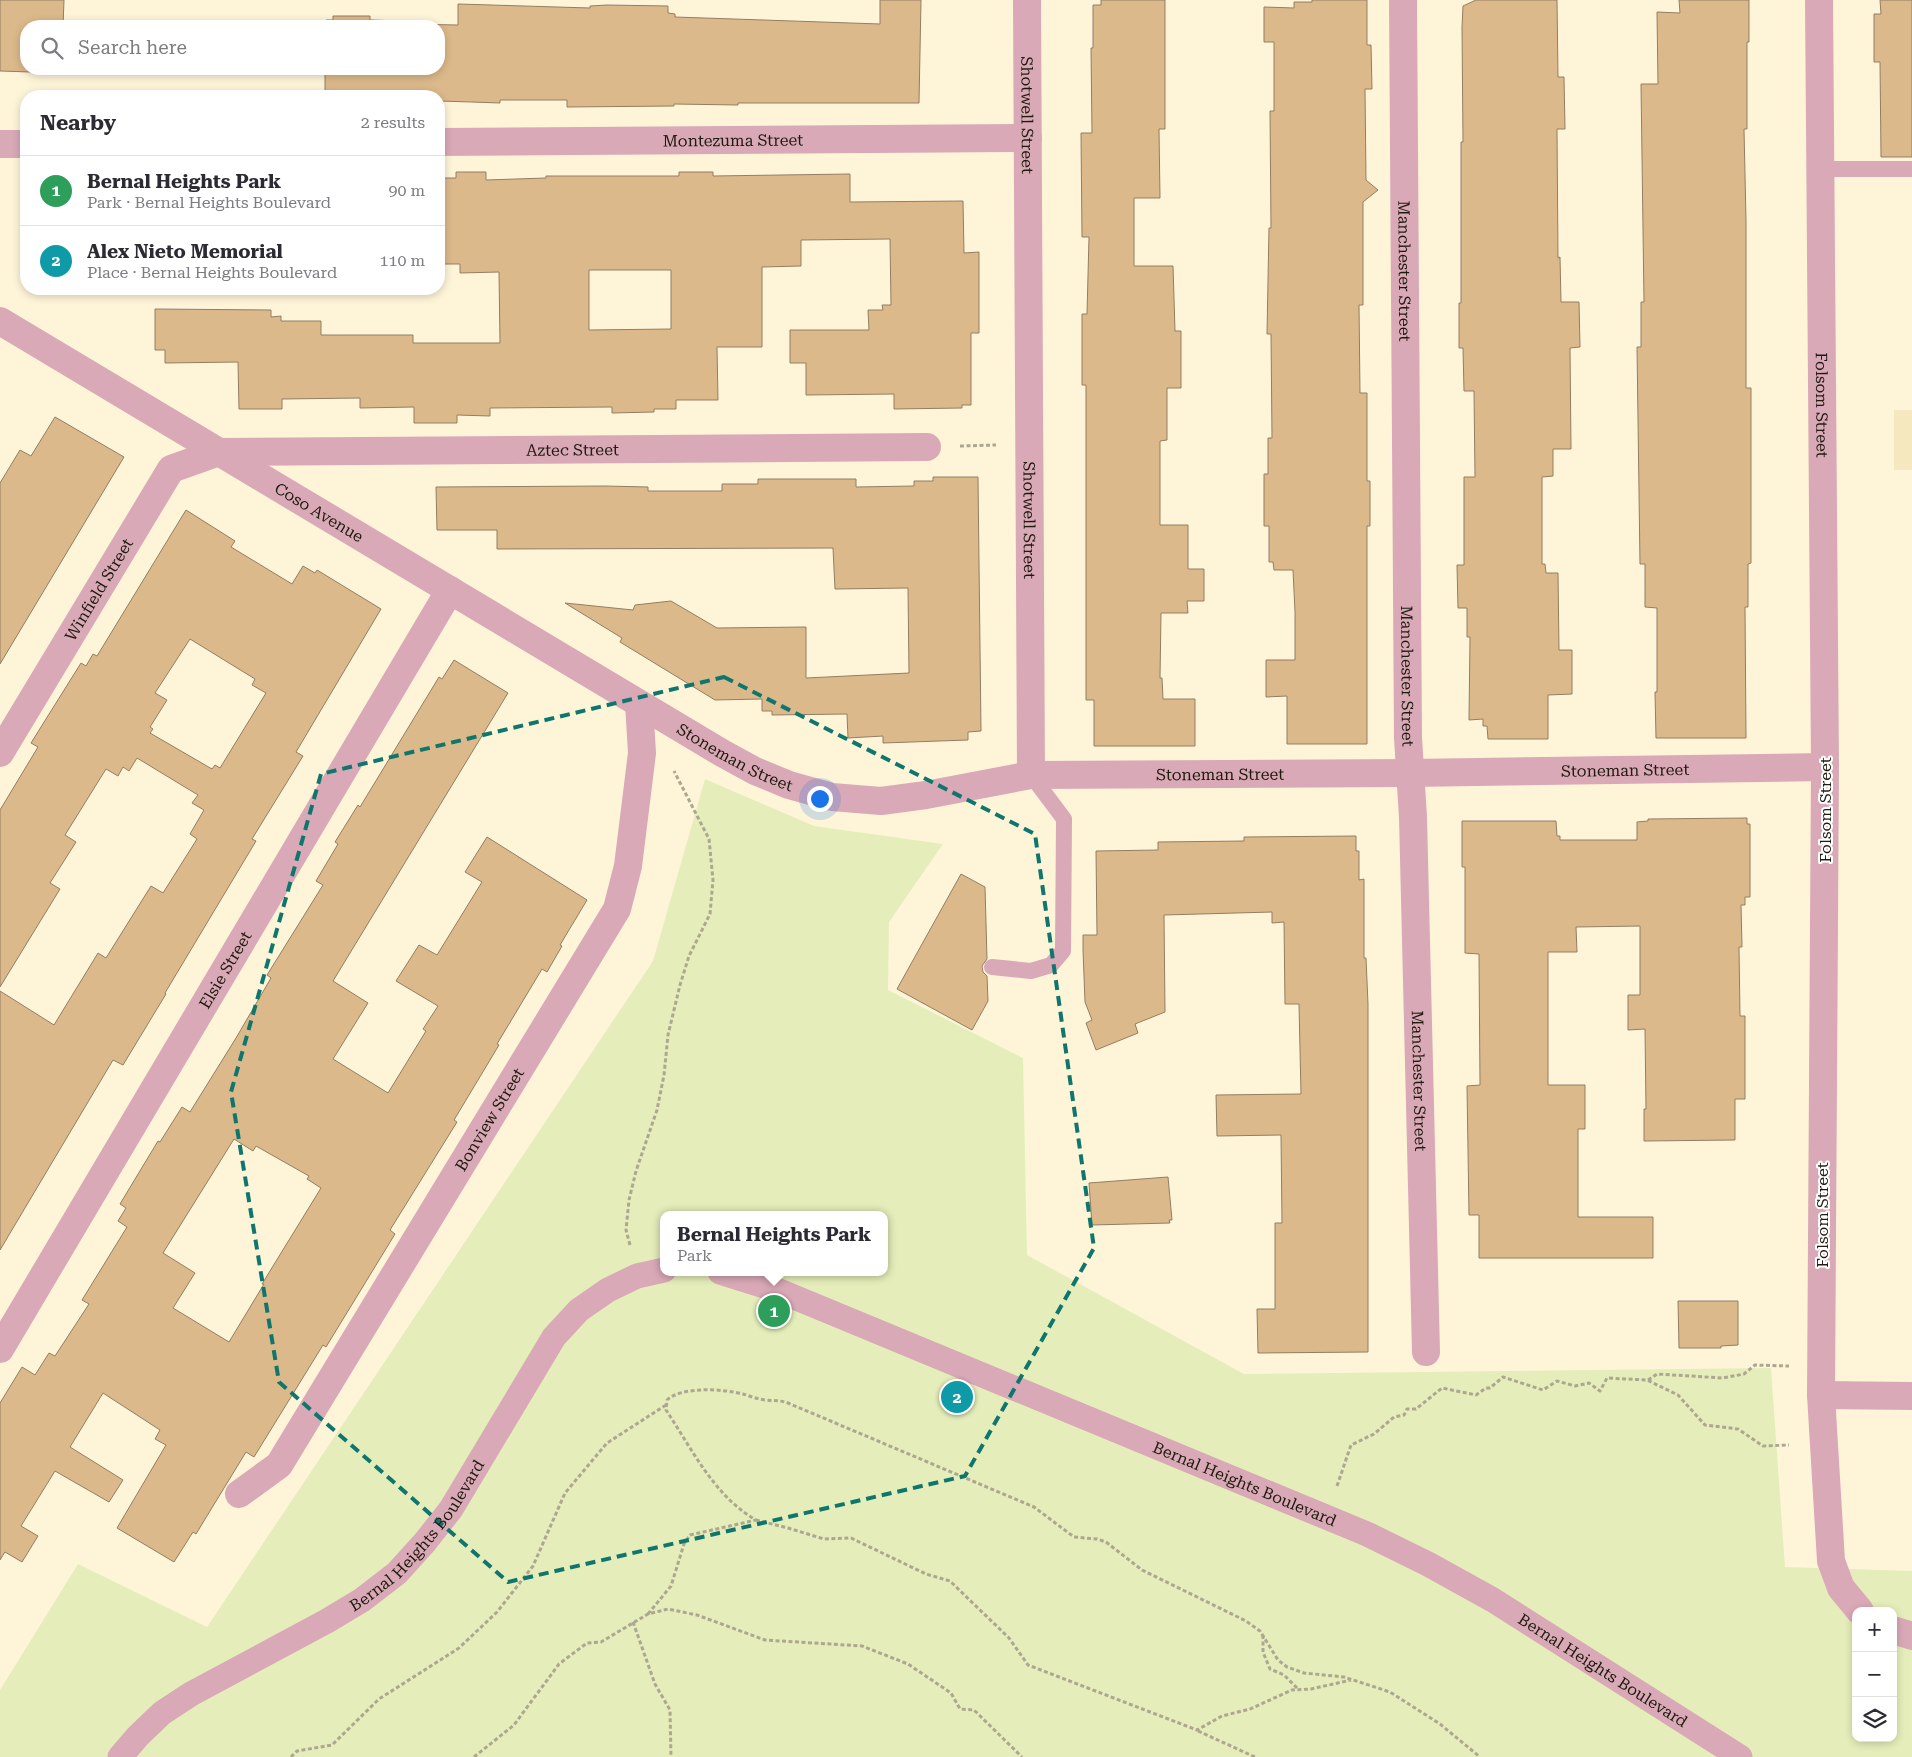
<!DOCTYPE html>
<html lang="en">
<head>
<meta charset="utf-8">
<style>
	body { margin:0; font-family:"Roboto Serif",serif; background:#f2f2f3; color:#2b2b33 }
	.controls { position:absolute; right:15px; bottom:15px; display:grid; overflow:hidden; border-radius:10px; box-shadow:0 2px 8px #0003 }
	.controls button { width:45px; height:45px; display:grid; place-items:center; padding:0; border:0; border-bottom:1px solid #e1e1e2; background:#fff; color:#2b2b33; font:25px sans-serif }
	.you { position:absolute; left:819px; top:798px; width:18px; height:18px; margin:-12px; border:4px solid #fff; border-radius:50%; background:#1a73e8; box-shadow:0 0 0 8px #1a73e833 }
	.badge { display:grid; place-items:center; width:32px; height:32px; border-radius:50%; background:#905ad2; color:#fff; font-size:16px; font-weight:700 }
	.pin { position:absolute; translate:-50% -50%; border:2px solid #fff; box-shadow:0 1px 5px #0006 }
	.popup { position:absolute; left:660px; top:1211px; width:228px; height:65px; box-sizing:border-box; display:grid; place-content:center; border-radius:10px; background:#fff; filter:drop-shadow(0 1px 4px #0005); font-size:16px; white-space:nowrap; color:#7c7c81 }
	.popup b { font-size:19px; color:#2b2b33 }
	.popup::after { content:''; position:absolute; left:50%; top:100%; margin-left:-10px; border:10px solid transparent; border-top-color:#fff }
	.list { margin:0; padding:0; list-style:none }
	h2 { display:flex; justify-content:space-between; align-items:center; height:65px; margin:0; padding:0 20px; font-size:21px }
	h2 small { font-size:16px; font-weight:400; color:#7c7c81 }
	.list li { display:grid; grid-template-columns:32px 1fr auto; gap:15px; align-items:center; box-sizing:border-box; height:70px; padding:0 20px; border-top:1px solid #e1e1e2 }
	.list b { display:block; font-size:19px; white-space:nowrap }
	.list p { margin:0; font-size:16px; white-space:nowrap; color:#7c7c81 }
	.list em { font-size:16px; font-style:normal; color:#7c7c81 }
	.icon { flex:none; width:28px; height:28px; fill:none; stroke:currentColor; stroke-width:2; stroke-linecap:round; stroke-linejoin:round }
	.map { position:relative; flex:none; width:1912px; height:1757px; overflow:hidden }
	.search { position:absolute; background:#fff; box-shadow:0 2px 8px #0003; left:20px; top:20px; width:425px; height:55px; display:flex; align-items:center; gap:12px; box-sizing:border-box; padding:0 18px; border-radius:20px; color:#7c7c81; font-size:19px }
	.panel { position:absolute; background:#fff; box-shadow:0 2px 8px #0003; left:20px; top:90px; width:425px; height:205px; border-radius:20px }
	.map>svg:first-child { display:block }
	.built { fill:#f6e8be }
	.green { fill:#e5eeba; fill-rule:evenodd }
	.building { fill:#dcb98b; stroke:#937e63; fill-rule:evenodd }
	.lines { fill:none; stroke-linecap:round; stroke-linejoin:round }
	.path { stroke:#aea790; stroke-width:3; stroke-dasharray:4 2.5; stroke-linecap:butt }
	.service { stroke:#daa9b7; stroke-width:16 }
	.pedestrian { stroke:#daa9b7; stroke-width:25 }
	.minor { stroke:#daa9b7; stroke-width:28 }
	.tertiary { stroke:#daa9b7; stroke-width:28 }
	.marked { fill:none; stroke:#0f766e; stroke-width:4; stroke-dasharray:10 6; stroke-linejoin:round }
	.labels { text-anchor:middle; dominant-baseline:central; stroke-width:4; stroke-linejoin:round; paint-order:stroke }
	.street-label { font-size:16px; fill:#1f1b0f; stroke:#fff }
</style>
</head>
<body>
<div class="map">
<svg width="1912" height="1757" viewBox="0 0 1912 1757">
	<rect width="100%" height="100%" fill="#fef5d9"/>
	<rect class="built" x="1894" y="410" width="18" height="60"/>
	<path class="green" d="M705,779L814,826L943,844L889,922L888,990L1023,1058L1027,1255L1244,1374L1771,1368L1785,1567L1912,1571V1757H0V1690L78,1564L207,1627L653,961ZM664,1215H884V1272H664ZM1856,1611H1893V1738H1856Z"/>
	<g class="building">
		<path d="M0,0H64L63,26H26V69H61V73L0,71Z"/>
		<path d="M880,0H921L919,103H738V105L674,104V106L567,107V100H500V103L471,102L439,101V96H325V69H439V26H326V20H333V16H370V20L403,21V24L458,25V4L590,8V6L607,5L668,6V13L675,14V17L880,24Z"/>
		<path d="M1101,0H1165V129H1159L1160,198H1134V266H1173L1175,331H1181V388H1167V440L1160,441V525H1188V569H1204V601H1187L1188,613H1161L1160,678H1162L1163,699H1195V746H1094V700H1086V385H1082V314H1087L1089,237H1082L1081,133H1092L1091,48H1093V5H1101Z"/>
		<path d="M1312,0H1367V45H1371L1372,89H1365L1366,180L1378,190L1363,202V305H1359L1360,393H1367V481H1370V526H1367V744H1287V696L1266,697V660H1295V612L1293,570H1274L1273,562H1269V526H1264V474H1268V438H1272L1271,334H1267L1269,228H1271L1270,111H1274V42H1264V7L1294,8V2H1312Z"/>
		<path d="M1476,0H1557L1558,77H1564L1565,129H1557L1558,258L1560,257L1561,302H1579L1580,347L1570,348L1571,449H1553V476L1542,477V564H1545L1546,573H1558L1559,650H1572V694L1548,695V739H1488L1487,726H1483V719L1469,720L1470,637H1467V608H1458L1457,565H1464V477H1475L1474,391H1464L1463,348H1459V303H1461V142H1463L1462,27L1463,6Z"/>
		<path d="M1679,0H1749V42H1747V129H1744L1746,221V388H1751V563L1748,564V607H1745L1746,738H1656L1655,692H1657V608L1645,607V564H1640L1637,347H1641V302H1644L1641,84H1658L1657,12L1680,13Z"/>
		<path d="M1880,0H1912V157H1881L1880,62H1874V14H1881Z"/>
		<path d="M456,172H486V180L546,178V176H679V172H713V176L850,174V202L963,201L964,253L979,252V333H971V405H962V408L894,409V394L806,395V363H790V330H869L868,310H883L882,305H891L890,239L801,240V266L762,267V347H717L718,400H676V409H654V412L612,413V407L490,408V416L457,415V423H414V407L360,408V398L282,399V409H239L238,362L165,363V350H155V309L271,310V317L281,316V321H321V335H413V343H500L499,272L460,273V264H439V178H456ZM589,270H671V329L589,330Z"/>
		<path d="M55,417L124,457L0,664V483L20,450L31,456Z"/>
		<path d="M933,477H978L981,731L968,732V740L883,743V736L848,738L847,714L772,715V711H762V699L715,700L620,642L622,638L565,603L633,610L635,605L671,601L717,628L806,627V678L909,673L908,588L835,589L833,548L497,549V530H437L436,487L605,486L648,487V491H722V484H758V479H856V487L914,486V481H933Z"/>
		<path d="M186,510L235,541L231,547L292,584L303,566L315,573L317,570L381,609L296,752L303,756L252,839L256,841L165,993L166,994L123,1065L113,1060L0,1250V991L54,1025L98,953L106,958L151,886L163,893L197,839L190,834L204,810L192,803L198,795L137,758L129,771L123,767L118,776L106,769L65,835L76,842L50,883L60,889L0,987V810L38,747L31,743L81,663L86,666L93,654L97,656ZM190,639L255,679L252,685L266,693L220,768L215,765L212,769L150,733L153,729L150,727L167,700L155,693Z"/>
		<path d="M454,660L508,693L333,981L368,1003L333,1059L388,1093L426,1031L423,1029L438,1006L396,981L419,945L437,955L482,882L465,872L487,837L587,900L560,945L562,946L547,972L542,969L497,1044L499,1045L454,1120L457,1122L390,1230L395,1234L348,1311L326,1347L323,1345L254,1457L246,1452L196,1534L193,1532L174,1562L117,1528L166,1445L155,1439L160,1430L103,1393L70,1447L123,1480L109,1502L55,1471L21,1526L38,1536L22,1562L5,1552L0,1560V1403L22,1367L35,1375L49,1353L55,1356L89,1304L82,1300L127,1227L118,1221L126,1208L120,1204L158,1141L160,1142L182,1107L190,1112L236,1038L271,978L267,975L323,885L316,881L338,844L335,842L358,805L360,807L439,677L442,679ZM234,1139L253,1151L256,1146L309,1176L307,1179L321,1188L262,1284H264L229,1342L173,1308L195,1273L163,1253Z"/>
		<path d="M1747,818V824H1750V897H1745V905H1741L1742,947H1739L1740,1016H1745V1099H1735V1140L1644,1141V1109H1646L1645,1029L1628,1030V995H1640V926L1576,927L1577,952H1548V1085H1585V1129H1578V1217H1653V1258H1479V1215H1469L1467,1086L1480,1085L1479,954L1465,953V867H1462V821H1556L1557,836H1560V840H1637V822L1648,821V819Z"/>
		<path d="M1356,836V851H1359V880L1364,879V958H1366L1368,1004V1352L1258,1353L1257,1309H1275V1223H1282L1281,1135L1217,1136L1216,1095L1301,1094L1299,1004H1285L1284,922L1272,923V912L1164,915L1165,1012L1135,1024L1138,1033L1096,1050L1086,1023L1092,1020L1085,1002L1083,950V935H1097L1096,851L1158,850V842L1244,841V837Z"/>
		<path d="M961,874L985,887L987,959L982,966L983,972L987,976L988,1001L972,1030L897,989Z"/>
		<path d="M1168,1177L1172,1220H1169L1170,1223L1092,1225L1089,1183Z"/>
		<path d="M1678,1301H1738V1345L1721,1346V1348H1679Z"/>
	</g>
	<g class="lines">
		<g class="path">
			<path d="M960,446L996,445"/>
			<path d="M630,1245L626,1230L629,1200L636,1171L657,1110L664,1075L668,1035L680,985L689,956L710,914L713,880L709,839L674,771"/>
			<path d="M1648,1380L1657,1374L1723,1378L1744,1374L1755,1365L1789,1366"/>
			<path d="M1337,1486L1351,1445L1374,1434L1394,1417L1404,1415L1407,1409H1416L1442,1388L1476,1395L1486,1388H1490L1503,1377L1543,1390L1557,1381L1575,1386L1589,1383L1600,1391L1607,1378L1647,1380L1678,1395L1705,1425L1738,1429L1763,1446L1789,1445"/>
			<path d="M756,1520L788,1528L824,1539L851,1538L926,1574L950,1581L1009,1638L1028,1665L1197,1730L1222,1716L1250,1709L1292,1690L1311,1689L1351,1680"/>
			<path d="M648,1614L671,1586L684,1544L690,1535L756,1520C714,1496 692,1449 666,1410L667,1400C682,1386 724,1389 743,1394C750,1396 757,1399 765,1400C773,1401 780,1400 788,1403L1034,1507L1074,1537L1097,1539L1106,1542L1142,1570L1246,1621L1260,1631L1278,1660L1287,1667L1304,1673L1344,1677L1390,1692L1440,1724L1480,1757"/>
			<path d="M633,1622L655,1684L670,1710L671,1757"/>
			<path d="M1263,1635V1652L1270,1669L1284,1675L1297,1688"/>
			<path d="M1198,1731L1255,1757"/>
			<path d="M291,1757L297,1751L332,1745L379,1699L459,1648L497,1612L533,1566L565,1493L607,1443L666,1405"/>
			<path d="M474,1757L514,1725L559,1664L587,1643L601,1642L648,1614L668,1609L697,1615L765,1640L862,1646L908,1664L951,1693L960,1709L974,1710L1022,1757"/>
		</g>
		<g class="service">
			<path d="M1820,169H1912"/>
			<path d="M992,967L1031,971L1051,965L1063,951L1064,819L1031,775"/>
		</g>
		<g class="pedestrian">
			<path id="s1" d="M720,1272L777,1290L1367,1534L1428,1564L1493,1600L1740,1757"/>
			<path id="s2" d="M120,1757L138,1736L162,1713L191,1694L327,1621L362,1600L397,1573L425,1542L451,1509L554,1337L579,1310L608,1290L637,1276L664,1270"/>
		</g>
		<g class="minor">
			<path id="s3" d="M1027,0L1031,775"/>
			<path id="s4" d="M1403,0L1408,738L1413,817L1426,1352"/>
			<path id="s5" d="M439,142L1028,138"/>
			<path d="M0,144H26"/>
			<path id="s6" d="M0,321L722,753L755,771L789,785L832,797L881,801L926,795L1031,775L1410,773L1825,767"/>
			<path id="s7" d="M0,753L171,469L219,452L927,447"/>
			<path id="s8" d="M0,1349L450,590"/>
			<path d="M1821,1395L1912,1396"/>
			<path id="s9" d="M239,1494L279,1465L617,909L628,866L642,753L639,704"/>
		</g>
		<g class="tertiary">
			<path id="s10" d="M1819,0L1825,767L1821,1395L1831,1561L1841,1588L1860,1611"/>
			<path d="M1893,1630L1912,1636"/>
		</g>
	</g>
	<path class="marked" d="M724,677L1035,834L1094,1248L965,1476L508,1582L279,1382L231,1092L321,774Z"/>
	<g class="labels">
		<g class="street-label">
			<text stroke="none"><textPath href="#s3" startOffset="115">Shotwell Street</textPath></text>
			<text stroke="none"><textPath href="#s5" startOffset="294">Montezuma Street</textPath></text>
			<text stroke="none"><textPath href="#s4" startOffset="271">Manchester Street</textPath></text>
			<text stroke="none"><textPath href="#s10" startOffset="405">Folsom Street</textPath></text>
			<text stroke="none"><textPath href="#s7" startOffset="736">Aztec Street</textPath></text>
			<text stroke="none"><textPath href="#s6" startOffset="372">Coso Avenue</textPath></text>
			<text stroke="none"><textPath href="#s3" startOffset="520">Shotwell Street</textPath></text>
			<text stroke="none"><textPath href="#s7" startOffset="191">Winfield Street</textPath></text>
			<text stroke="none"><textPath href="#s4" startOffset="676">Manchester Street</textPath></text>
			<text stroke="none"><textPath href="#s6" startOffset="855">Stoneman Street</textPath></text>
			<text stroke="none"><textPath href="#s6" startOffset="1756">Stoneman Street</textPath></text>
			<text stroke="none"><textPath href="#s6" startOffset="1351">Stoneman Street</textPath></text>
			<text transform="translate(1825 810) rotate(-90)">Folsom Street</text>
			<text stroke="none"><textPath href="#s8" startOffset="441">Elsie Street</textPath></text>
			<text stroke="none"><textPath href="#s4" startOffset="1081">Manchester Street</textPath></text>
			<text stroke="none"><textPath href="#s9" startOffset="454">Bonview Street</textPath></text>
			<text transform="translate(1822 1215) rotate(-90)">Folsom Street</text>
			<text stroke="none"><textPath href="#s1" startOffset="566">Bernal Heights Boulevard</textPath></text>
			<text stroke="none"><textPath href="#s2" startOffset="376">Bernal Heights Boulevard</textPath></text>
			<text stroke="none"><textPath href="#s1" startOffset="971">Bernal Heights Boulevard</textPath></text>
		</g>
	</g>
</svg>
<div class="controls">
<button>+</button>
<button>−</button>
<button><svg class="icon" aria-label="layers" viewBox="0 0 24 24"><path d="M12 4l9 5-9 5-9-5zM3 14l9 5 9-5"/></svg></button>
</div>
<div class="you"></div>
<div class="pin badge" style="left:774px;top:1311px;background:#2e9e5b">1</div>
<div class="popup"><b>Bernal Heights Park</b>Park</div>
<div class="pin badge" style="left:957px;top:1397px;background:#0f9aa8">2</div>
<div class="search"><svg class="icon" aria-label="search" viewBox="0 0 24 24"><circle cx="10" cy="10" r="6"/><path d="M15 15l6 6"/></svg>Search here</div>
<section class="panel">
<h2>Nearby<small>2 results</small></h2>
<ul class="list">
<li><span class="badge" style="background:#2e9e5b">1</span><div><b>Bernal Heights Park</b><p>Park · Bernal Heights Boulevard</p></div><em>90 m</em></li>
<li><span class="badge" style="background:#0f9aa8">2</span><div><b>Alex Nieto Memorial</b><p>Place · Bernal Heights Boulevard</p></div><em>110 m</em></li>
</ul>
</section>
</div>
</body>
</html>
